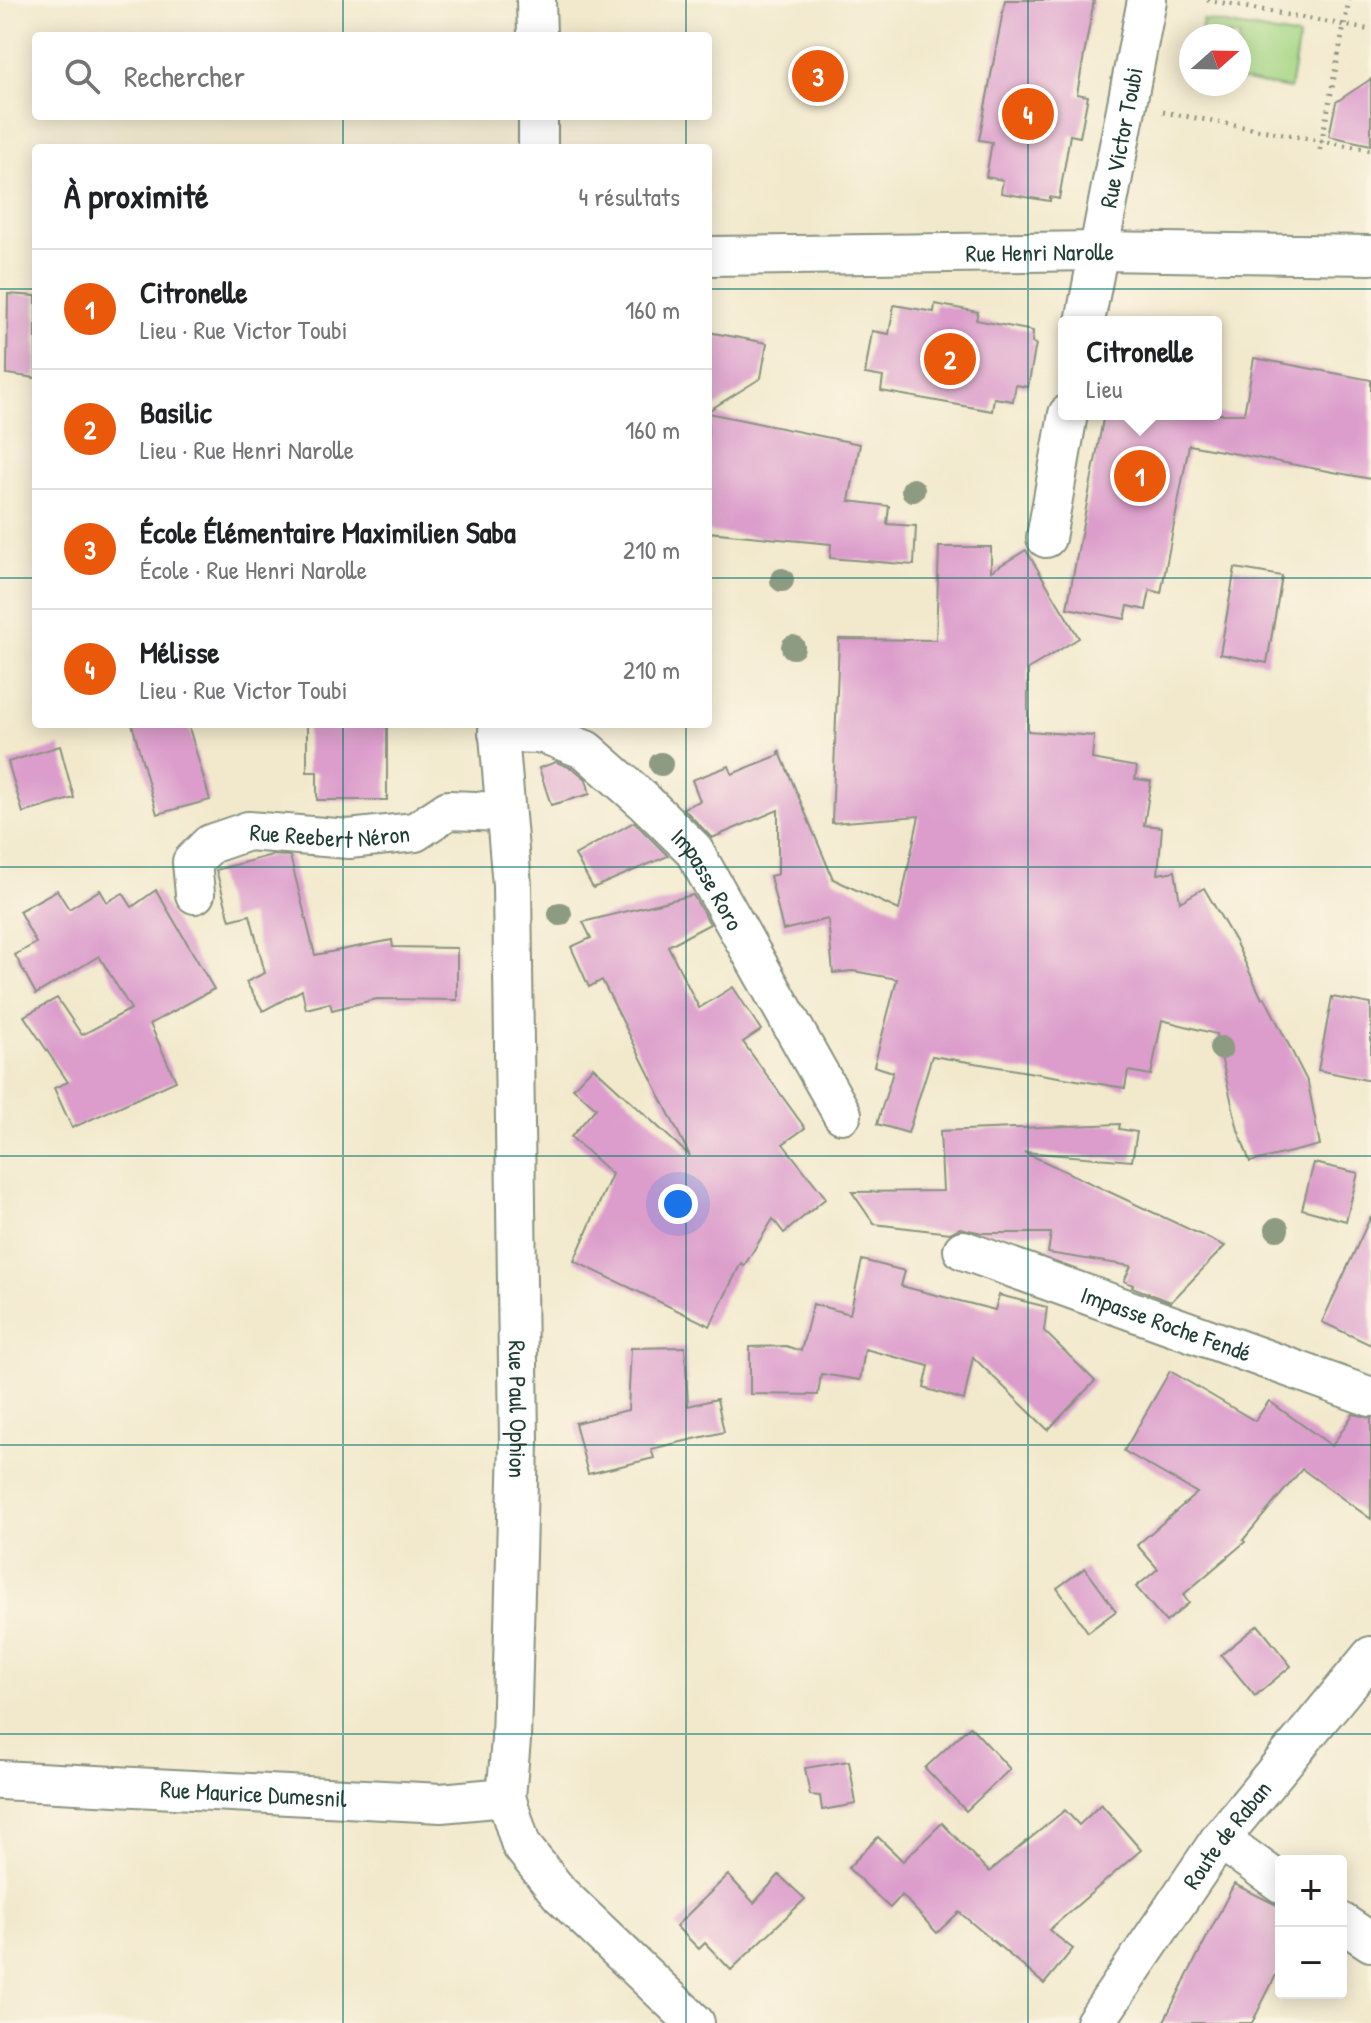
<!DOCTYPE html>
<html lang="fr">
<head>
<meta charset="utf-8">
<style>
	body { margin:0; font-family:"Patrick Hand",sans-serif; background:#f2f2f2; color:#202124 }
	.controls { position:absolute; right:24px; bottom:24px; display:grid; overflow:hidden; border-radius:8px; box-shadow:0 4px 20px #0003 }
	.controls button { width:72px; height:72px; display:grid; place-items:center; padding:0; border:0; border-bottom:2px solid #e0e0e0; background:#fff; color:#202124; font:40px sans-serif }
	.compass { position:absolute; left:1179px; top:24px; width:72px; height:72px; border-radius:50%; background:#fff; box-shadow:0 4px 20px #0003; rotate:70deg }
	.you { position:absolute; left:678px; top:1204px; width:28px; height:28px; margin:-20px; border:6px solid #fff; border-radius:50%; background:#1a73e8; box-shadow:0 0 0 12px #1a73e833 }
	.badge { display:grid; place-items:center; width:52px; height:52px; border-radius:50%; background:#ea580c; color:#fff; font-size:26px; font-weight:700 }
	.pin { position:absolute; translate:-50% -50%; border:4px solid #fff; box-shadow:0 2px 8px #0006 }
	.popup { position:absolute; left:1058px; top:316px; width:164px; height:104px; box-sizing:border-box; display:grid; place-content:center; border-radius:8px; background:#fff; filter:drop-shadow(0 2px 6px #0005); font-size:26px; white-space:nowrap; color:#757577 }
	.popup b { font-size:30px; color:#202124 }
	.popup::after { content:''; position:absolute; left:50%; top:100%; margin-left:-16px; border:16px solid transparent; border-top-color:#fff }
	.list { margin:0; padding:0; list-style:none }
	h2 { display:flex; justify-content:space-between; align-items:center; height:104px; margin:0; padding:0 32px; font-size:34px }
	h2 small { font-size:26px; font-weight:400; color:#757577 }
	.list li { display:grid; grid-template-columns:52px 1fr auto; gap:24px; align-items:center; box-sizing:border-box; height:120px; padding:0 32px; border-top:2px solid #e0e0e0 }
	.list b { display:block; font-size:30px; white-space:nowrap }
	.list p { margin:0; font-size:26px; white-space:nowrap; color:#757577 }
	.list em { font-size:26px; font-style:normal; color:#757577 }
	.icon { flex:none; width:44px; height:44px; fill:none; stroke:currentColor; stroke-width:2; stroke-linecap:round; stroke-linejoin:round }
	.map { position:relative; flex:none; width:1371px; height:2023px; overflow:hidden }
	.search { position:absolute; background:#fff; box-shadow:0 4px 20px #0003; left:32px; top:32px; width:680px; height:88px; display:flex; align-items:center; gap:20px; box-sizing:border-box; padding:0 28px; border-radius:8px; color:#757577; font-size:30px }
	.panel { position:absolute; background:#fff; box-shadow:0 4px 20px #0003; left:32px; top:144px; width:680px; height:584px; border-radius:8px }
	.map>svg:first-child { display:block }
	.green { fill:#a5d684; stroke:#628a5c; stroke-width:2 }
	.building { fill:#dc9dcc }
	.lines { fill:none; stroke-linecap:round; stroke-linejoin:round }
	.minor-casing { stroke:#889380; stroke-width:42 }
	.path { stroke:#889380; stroke-width:5; stroke-dasharray:2 6; stroke-linecap:butt }
	.minor { stroke:#fff; stroke-width:38 }
	.tree { fill:#8d9b82 }
	.grid { fill:none; stroke:#0f766e; stroke-width:2; stroke-opacity:0.55 }
	.labels { text-anchor:middle; dominant-baseline:central; stroke-width:6; stroke-linejoin:round; paint-order:stroke }
	.street-label { font-size:24px; fill:#1f3d34; stroke:#fcf5e5 }
</style>
</head>
<body>
<div class="map">
<svg width="1371" height="2023" viewBox="0 0 1371 2023">
	<rect width="100%" height="100%" fill="#fcf5e5"/>
	<filter id="ink" filterUnits="userSpaceOnUse"><feTurbulence type="fractalNoise" baseFrequency=".0125" numOctaves="2"/><feDisplacementMap in="SourceGraphic" scale="16" xChannelSelector="R" yChannelSelector="G"/><feConvolveMatrix kernelMatrix="1 2 1 2 8 2 1 2 1" color-interpolation-filters="sRGB"/></filter>
	<filter id="wash" filterUnits="userSpaceOnUse"><feTurbulence type="fractalNoise" baseFrequency=".006" numOctaves="4" result="noise"/><feDisplacementMap in="SourceGraphic" scale="32" xChannelSelector="R" yChannelSelector="G"/><feGaussianBlur stdDeviation="1.8" result="paint"/><feColorMatrix in="noise" values="0 0 0 0 0 0 0 0 0 0 0 0 0 0 0 0 0 1.4 0 .05"/><feComposite in="paint" operator="in"/></filter>
	<g filter="url(#wash)">
		<rect width="100%" height="100%" fill="#f2e9cd"/>
		<path class="green" d="M1203,20L1299,37L1290,89L1239,80V36H1200Z"/>
		<g id="blocks">
			<g class="building">
				<path d="M1005,0H1094L1077,94L1088,96L1080,137L1070,135L1059,199L1050,197V201L1001,193L1003,180L986,177L992,142L979,140Z"/>
				<path d="M1371,79V145L1329,136L1336,102Z"/>
				<path d="M8,294L36,296V378L7,374Z"/>
				<path d="M935,304L978,312L976,320L1033,331L1032,343L1036,344L1028,387L1016,385L1013,401L994,398L992,411L881,391L883,377L865,374L872,331L889,334L894,305L934,312Z"/>
				<path d="M708,332L767,343L761,378L708,411Z"/>
				<path d="M1254,358L1371,380V479L1189,445L1161,593L1150,590L1146,610L1128,606L1125,619L1067,608L1104,414H1244Z"/>
				<path d="M708,413L860,444L849,501L889,506L887,524L916,526L914,565L830,558L831,544L708,532Z"/>
				<path d="M939,547H991V571L1026,550L1079,638L1028,669V731L1094,736L1092,759L1137,767L1135,779L1151,781L1144,825L1162,827L1158,874L1175,871L1180,902L1204,888L1236,943L1262,999L1265,998L1308,1083L1320,1145L1250,1162L1238,1130L1216,1034L1162,1020L1151,1075L1128,1071L1125,1088L932,1056L908,1133L877,1124L893,1072L874,1066L897,979L853,971L833,973L828,919L783,930L770,876L778,874V810L712,838L683,808L700,801L692,780L729,766L732,774L779,755V750L833,879L899,910L919,816L832,823L839,639L936,640Z"/>
				<path d="M1235,568L1282,576L1267,663L1220,654Z"/>
				<path d="M132,724H188L210,800L157,814Z"/>
				<path d="M307,724H387V800H317V772H307Z"/>
				<path d="M60,746L74,798L23,813L8,762Z"/>
				<path d="M556,762L574,769L586,779L590,794L551,805L539,768Z"/>
				<path d="M634,822L668,856L593,888L575,855Z"/>
				<path d="M272,855L290,856L315,955L392,940L393,947L457,948V1000L377,999L332,1010L330,1003L306,1009L302,990L263,1011L246,982L265,973L250,915L230,920L216,870Z"/>
				<path d="M57,890L69,909L100,890L107,902L123,893L132,907L156,890L214,989L150,1024L176,1081L72,1128L54,1088L68,1082L24,1016L57,998L82,1035L131,1009L99,956L36,994L15,955L36,943L19,911Z"/>
				<path d="M693,895L710,924L668,946L699,1008L733,987L761,1030L743,1042L805,1128L783,1144L826,1198L784,1233L773,1219L744,1266L741,1263L710,1326L574,1261L612,1174L571,1137L596,1108L573,1088L593,1067L690,1156L602,980L589,987L571,947L591,938L583,922Z"/>
				<path d="M1332,997L1371,1004V1081L1318,1070Z"/>
				<path d="M1120,1124L1119,1129L1137,1132L1132,1161L1024,1152L1225,1246L1171,1302L1132,1287L1133,1285L1124,1281L1131,1266L1048,1253L1051,1233H982L960,1228L950,1233L874,1224L852,1192L943,1191L940,1131Z"/>
				<path d="M1314,1163L1358,1173L1346,1221L1302,1209Z"/>
				<path d="M1371,1216V1345L1322,1322Z"/>
				<path d="M862,1260L905,1271L901,1286L995,1310L999,1295L1047,1307L1044,1331L1095,1381L1048,1430L973,1357L964,1400L924,1388L929,1366L865,1349L860,1380L821,1374L818,1395L750,1394V1347L786,1346L801,1351L813,1304L850,1314Z"/>
				<path d="M685,1347L688,1406L717,1399L724,1432L651,1449L654,1458L588,1474L575,1423L628,1410L631,1348Z"/>
				<path d="M1170,1371L1255,1421L1269,1401L1332,1446L1353,1414L1371,1418V1519L1302,1469L1243,1540L1245,1542L1183,1595L1189,1603L1166,1622L1136,1587L1158,1569L1137,1545L1197,1493L1124,1451Z"/>
				<path d="M1085,1568L1116,1611L1088,1632L1057,1588Z"/>
				<path d="M1258,1625L1291,1666L1255,1696L1221,1655Z"/>
				<path d="M970,1726L1010,1769L966,1811L925,1768Z"/>
				<path d="M849,1761L856,1804L822,1810L820,1796L810,1795L805,1768Z"/>
				<path d="M1101,1804L1141,1850L1049,1930L1073,1949L1044,1984L959,1912L937,1933L902,1895L890,1908L848,1868L878,1837L903,1861L942,1823L989,1872L1065,1810L1079,1825Z"/>
				<path d="M728,1875L754,1903L779,1875L805,1899L731,1970L705,1943L699,1949L676,1926Z"/>
				<path d="M1234,1884L1281,1907V1965L1252,2023H1163Z"/>
			</g>
		</g>
	</g>
	<g filter="url(#ink)">
		<use href="#blocks" fill-opacity="0" stroke="#889380" stroke-width="2"/>
		<g class="lines">
			<g class="minor-casing">
				<g id="minor">
					<path d="M536,0L537,36"/>
					<path d="M538,116V148"/>
					<path id="s1" d="M708,256L1098,251L1371,255"/>
					<path id="s2" d="M1085,322L1147,0"/>
					<path d="M1046,538L1068,414"/>
					<path id="s3" d="M498,724L512,885L519,1443L511,1740L506,1797L521,1845L560,1894L695,2023"/>
					<path id="s4" d="M498,733L544,734L586,750L645,802L693,849L842,1114"/>
					<path id="s5" d="M195,894L192,862L210,844L248,831L349,839L415,832L448,810L504,812"/>
					<path id="s6" d="M963,1250L1371,1397"/>
					<path id="s7" d="M0,1780L441,1803L506,1797"/>
					<path d="M1220,1839L1281,1883"/>
					<path d="M1341,1922L1371,1942"/>
					<path id="s8" d="M1095,2023L1220,1839L1371,1656"/>
				</g>
			</g>
			<g class="path">
				<path d="M1207,0L1371,30"/>
				<path d="M1163,112L1371,150"/>
				<path d="M1320,150L1349,0"/>
			</g>
			<use href="#minor" class="minor"/>
		</g>
		<g class="tree">
			<circle cx="913" cy="490" r="12"/>
			<circle cx="782" cy="580" r="12"/>
			<circle cx="793" cy="647" r="12"/>
			<circle cx="661" cy="764" r="12"/>
			<circle cx="560" cy="914" r="12"/>
			<circle cx="1221" cy="1048" r="12"/>
			<circle cx="1277" cy="1229" r="12"/>
		</g>
	</g>
	<path class="grid" d="M343,0V36M686,0V36M1028,0V2023M343,116V148M686,116V148M0,289H36M708,289H1371M0,578H36M708,578H1371M343,724V2023M686,724V2023M0,867H1371M0,1156H1371M0,1445H1371M0,1734H1371"/>
	<g class="labels">
		<g class="street-label">
			<text stroke="none"><textPath href="#s2" startOffset="188">Rue Victor Toubi</textPath></text>
			<text stroke="none"><textPath href="#s1" startOffset="332">Rue Henri Narolle</textPath></text>
			<text stroke="none"><textPath href="#s5" startOffset="180">Rue Reebert Néron</textPath></text>
			<text stroke="none"><textPath href="#s4" startOffset="270">Impasse Roro</textPath></text>
			<text stroke="none"><textPath href="#s6" startOffset="216">Impasse Roche Fendé</textPath></text>
			<text stroke="none"><textPath href="#s3" startOffset="686">Rue Paul Ophion</textPath></text>
			<text stroke="none"><textPath href="#s7" startOffset="254">Rue Maurice Dumesnil</textPath></text>
			<text stroke="none"><textPath href="#s8" startOffset="230">Route de Raban</textPath></text>
		</g>
	</g>
</svg>
<div class="controls">
<button>+</button>
<button>−</button>
</div>
<svg class="compass" viewBox="-18 -18 36 36"><path d="M0-13l5 13h-10z" fill="#e53935"/><path d="M0 13l5-13h-10z" fill="#757577"/></svg>
<div class="you"></div>
<div class="pin badge" style="left:1140px;top:476px">1</div>
<div class="popup"><b>Citronelle</b>Lieu</div>
<div class="pin badge" style="left:950px;top:359px">2</div>
<div class="pin badge" style="left:818px;top:76px">3</div>
<div class="pin badge" style="left:1028px;top:114px">4</div>
<div class="search"><svg class="icon" aria-label="search" viewBox="0 0 24 24"><circle cx="10" cy="10" r="6"/><path d="M15 15l6 6"/></svg>Rechercher</div>
<section class="panel">
<h2>À proximité<small>4 résultats</small></h2>
<ul class="list">
<li><span class="badge">1</span><div><b>Citronelle</b><p>Lieu · Rue Victor Toubi</p></div><em>160 m</em></li>
<li><span class="badge">2</span><div><b>Basilic</b><p>Lieu · Rue Henri Narolle</p></div><em>160 m</em></li>
<li><span class="badge">3</span><div><b>École Élémentaire Maximilien Saba</b><p>École · Rue Henri Narolle</p></div><em>210 m</em></li>
<li><span class="badge">4</span><div><b>Mélisse</b><p>Lieu · Rue Victor Toubi</p></div><em>210 m</em></li>
</ul>
</section>
</div>
</body>
</html>
